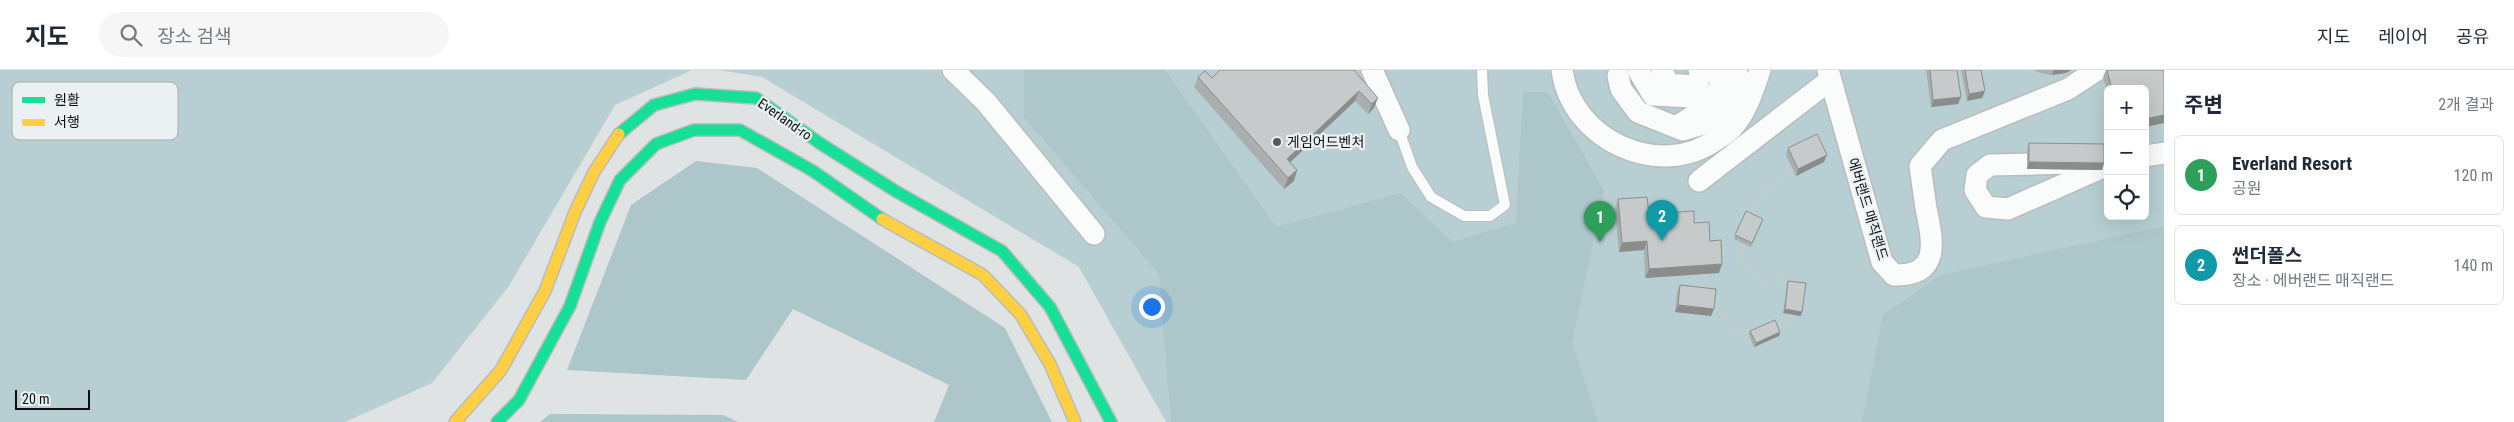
<!DOCTYPE html>
<html lang="ko">
<head>
<meta charset="utf-8">
<style>
	body { margin:0; font-family:"Roboto Condensed","Noto Sans KR",sans-serif; background:#f6f6f7; color:#1f2937 }
	.controls { position:absolute; right:15px; top:15px; display:grid; overflow:hidden; border-radius:8px; box-shadow:0 5px 20px #0002 }
	.controls button { width:45px; height:45px; display:grid; place-items:center; padding:0; border:0; border-bottom:1px solid #e0e1e3; background:#fff; color:#1f2937; font:25px sans-serif }
	.scale { position:absolute; left:15px; bottom:12px; width:75px; box-sizing:border-box; padding-left:5px; border:2px solid #0d0f10; border-top:0; font-size:14px; line-height:18px; white-space:nowrap; color:#0d0f10; -webkit-text-stroke:4px #ebf1f2; paint-order:stroke }
	.you { position:absolute; left:1151px; top:236px; width:18px; height:18px; margin:-12px; border:4px solid #fff; border-radius:50%; background:#1a73e8; box-shadow:0 0 0 8px #1a73e833 }
	.badge { display:grid; place-items:center; width:32px; height:32px; border-radius:50%; background:#111827; color:#fff; font-size:16px; font-weight:700 }
	.pin { position:absolute; translate:-50% -41px; filter:drop-shadow(0 1px 2px #0008) }
	.pin::after { content:''; position:absolute; top:26px; width:18px; height:15px; background:inherit; clip-path:polygon(0 0,100% 0,50% 100%) }
	.list { margin:0; padding:0; list-style:none }
	h2 { display:flex; justify-content:space-between; align-items:center; height:65px; margin:0; padding:0 20px; font-size:21px }
	h2 small { font-size:16px; font-weight:400; color:#747a83 }
	.list li { display:grid; grid-template-columns:32px 1fr auto; gap:15px; align-items:center; box-sizing:border-box; height:80px; margin:0 10px 10px; padding:0 10px; border:1px solid #e0e1e3; border-radius:8px }
	.list b { display:block; font-size:19px; white-space:nowrap }
	.list p { margin:0; font-size:16px; white-space:nowrap; color:#747a83 }
	.list em { font-size:16px; font-style:normal; color:#747a83 }
	.icon { flex:none; width:28px; height:28px; fill:none; stroke:currentColor; stroke-width:2; stroke-linecap:round; stroke-linejoin:round }
	.map { position:relative; flex:none; width:2164px; height:352px; overflow:hidden }
	header { display:flex; align-items:center; gap:30px; box-sizing:border-box; height:70px; padding:0 25px; background:#fff; border-bottom:1px solid #e0e1e3 }
	header strong { font-size:24px }
	nav { display:flex; gap:28px; margin-inline-start:auto; font-size:18px }
	.search { width:350px; height:45px; background:#f6f6f7; display:flex; align-items:center; gap:12px; box-sizing:border-box; padding:0 18px; border-radius:28px; color:#747a83; font-size:19px }
	main { display:flex }
	aside { flex:1; background:#fff }
	.map>svg:first-child { display:block }
	.green { fill:#b7cfd2; fill-rule:evenodd }
	.forest { fill:#acc6ca }
	.lines { fill:none; stroke-linecap:round; stroke-linejoin:round }
	.lane-casing { stroke:#babcbd; stroke-width:12 }
	.street-casing { stroke:#babcbd; stroke-width:24 }
	.fast-casing { stroke:#babcbd; stroke-width:14 }
	.slow-casing { stroke:#babcbd; stroke-width:14 }
	.path { stroke:#c9caca; stroke-width:3; stroke-dasharray:2.5 2.5; stroke-linecap:butt }
	.lane { stroke:#fafbfb; stroke-width:10 }
	.street { stroke:#fafbfb; stroke-width:21 }
	.fast { stroke:#16e098; stroke-width:11 }
	.slow { stroke:#ffcf43; stroke-width:11 }
	.wall { fill:#abaeae }
	.shaded-wall { fill:#8b8d8d }
	.building { fill:#c7caca; stroke:#8b8d8d }
	.poi-dot { fill:#56595a; stroke:#ebf1f2; stroke-width:2 }
	.labels { text-anchor:middle; dominant-baseline:central; stroke-width:4.5; stroke-linejoin:round; paint-order:stroke }
	.street-label { font-size:14px; fill:#0d0f10; stroke:#ebf1f2 }
	.poi-label { font-size:14px; fill:#0d0f10; stroke:#ebf1f2; text-anchor:start }
	.key { fill:#ebf1f2; stroke:#a8adae; stroke-width:1 }
	.key-label { font-size:14px; fill:#0d0f10 }
</style>
</head>
<body>
<header>
<strong>지도</strong>
<div class="search"><svg class="icon" aria-label="search" viewBox="0 0 24 24"><circle cx="10" cy="10" r="6"/><path d="M15 15l6 6"/></svg>장소 검색</div>
<nav><a>지도</a><a>레이어</a><a>공유</a></nav>
</header>
<main>
<div class="map">
<svg width="2164" height="352" viewBox="0 0 2164 352">
	<rect width="100%" height="100%" fill="#dfe3e4"/>
	<g class="green">
		<path d="M0,0H692L615,35L509,216L432,313L345,352H0Z"/>
		<path d="M719,0H2164V352H1166L1079,197L762,7ZM2108,19H2145V146H2108Z"/>
	</g>
	<g class="forest">
		<path d="M1024,0H1165L1276,157L1401,123L1452,172L1516,153L1523,22H1548L1604,121L1572,272L1598,352H1171L1159,204L1024,47Z"/>
		<path d="M696,91L757,98L1005,258L1052,352H934L949,315L793,239L746,310L567,300L631,135Z"/>
		<path d="M2164,156V352H1862L1883,245L1941,205Z"/>
		<path d="M550,344L723,345L738,352H540Z"/>
	</g>
	<g class="lines">
		<g class="lane-casing">
			<path id="lane" d="M1399,60L1412,97L1431,127L1464,146H1490L1505,135L1483,25L1482,0"/>
		</g>
		<g class="street-casing">
			<g id="street">
				<path d="M953,0L986,32L1094,164"/>
				<path d="M1372,0L1399,60"/>
				<path d="M1562,0C1571,70 1660,111 1717,69C1722,66 1728,62 1732,58C1747,41 1753,21 1760,0"/>
				<path d="M1638,0L1653,25L1692,27L1701,3L1699,0"/>
				<path d="M1662,0L1668,14L1693,16"/>
				<path d="M1828,0L1882,192L1894,205C1941,206 1933,172 1926,138C1924,124 1922,110 1920,96L1942,70L2068,19L2097,0"/>
				<path d="M1618,6L1621,19L1638,42L1683,60L1719,49L1745,35"/>
				<path d="M1722,44L1739,10L1736,0"/>
				<path d="M1678,55C1697,46 1709,32 1721,15L1717,0"/>
				<path d="M2145,86L2164,83"/>
				<path d="M2108,92L1990,95L1977,105L1975,120L1986,137L2008,139L2108,95"/>
				<path d="M1699,111L1830,10"/>
			</g>
		</g>
		<g class="fast-casing">
			<g id="fast">
				<path d="M619,64L654,35L695,24L756,28L821,74L897,122L1002,181L1050,237L1111,352"/>
				<path d="M497,352L519,330L570,236L600,152L620,110L656,74L694,60H740L813,101L882,149"/>
			</g>
		</g>
		<g class="slow-casing">
			<g id="slow">
				<path d="M882,149L983,205L1021,245L1050,294L1075,352"/>
				<path d="M455,352L501,300L545,221L575,142L594,102L619,64"/>
			</g>
		</g>
		<g class="path">
			<path d="M1751,147L1763,123L1794,95"/>
			<path d="M1743,169V195L1762,210H1795V215"/>
			<path d="M1702,204L1703,221"/>
			<path d="M1712,237L1725,245L1732,265L1753,268"/>
			<path d="M1775,259L1787,254L1792,241"/>
		</g>
		<use href="#lane" class="lane"/>
		<use href="#street" class="street"/>
		<use href="#fast" class="fast"/>
		<use href="#slow" class="slow"/>
	</g>
	<g class="wall">
		<path d="M1354,0L1374,38L1368,44L1355,31L1290,92L1297,100L1294,111L1284,119L1194,17L1198,7L1212,8Z"/>
		<path d="M1926,0H1957L1961,27L1958,34L1931,37Z"/>
		<path d="M1961,0H1981L1985,21L1982,28L1967,31Z"/>
		<path d="M2034,0H2071L2066,3L2052,5L2040,3Z"/>
		<path d="M2106,0H2164V53L2145,57V19H2108V24L2103,7Z"/>
		<path d="M2029,73L2104,93L2102,100L2027,99V80Z"/>
		<path d="M1788,78L1824,92L1796,106L1786,85Z"/>
		<path d="M1618,129L1649,144L1694,153L1710,171L1719,203L1645,208L1644,180L1619,182L1615,138Z"/>
		<path d="M1746,141L1762,153L1751,177L1734,169Z"/>
		<path d="M1788,211L1801,246L1783,243L1787,215Z"/>
		<path d="M1680,215L1711,246L1675,242L1677,222Z"/>
		<path d="M1750,261L1780,262L1779,266L1754,277L1749,265Z"/>
	</g>
	<g class="shaded-wall">
		<path d="M2054,0H2071L2066,3L2052,5Z"/>
		<path d="M1359,21L1355,31L1283,99L1287,89Z"/>
		<path d="M1985,21L1982,28L1967,31L1969,24Z"/>
		<path d="M1961,27L1958,34L1931,37L1933,30Z"/>
		<path d="M1378,28L1374,38L1368,44L1372,34Z"/>
		<path d="M2164,45V53L2145,57V49Z"/>
		<path d="M1827,85L1824,92L1796,106L1798,99Z"/>
		<path d="M2029,92L2104,93L2102,100L2027,99Z"/>
		<path d="M1297,100L1294,111L1284,119L1288,108Z"/>
		<path d="M1647,171L1644,180L1619,182L1622,173Z"/>
		<path d="M1722,194L1719,203L1645,208L1649,199Z"/>
		<path d="M1678,235L1714,239L1711,246L1675,242Z"/>
		<path d="M1785,239L1802,242L1801,246L1783,243Z"/>
		<path d="M1780,262L1779,266L1754,277L1756,273Z"/>
	</g>
	<g class="building">
		<path d="M1220,0H1354L1378,28L1372,34L1359,21L1287,89L1297,100L1288,108L1198,7L1205,1L1212,8Z"/>
		<path d="M1930,0H1957L1961,27L1933,30Z"/>
		<path d="M1965,0H1981L1985,21L1969,24Z"/>
		<path d="M2107,0H2164V45L2145,49V19H2112Z"/>
		<path d="M1817,64L1827,85L1798,99L1788,78Z"/>
		<path d="M2029,73L2104,74V93L2029,92Z"/>
		<path d="M1647,127L1649,144L1694,141V153L1709,152L1710,171L1721,170L1722,194L1649,199L1647,171L1622,173L1618,129Z"/>
		<path d="M1746,141L1763,149L1752,173L1735,165Z"/>
		<path d="M1788,211L1806,213L1802,242L1785,239Z"/>
		<path d="M1680,215L1716,219L1714,239L1678,235Z"/>
		<path d="M1775,250L1780,262L1756,273L1750,261Z"/>
	</g>
	<circle class="poi-dot" cx="1277" cy="72" r="5"/>
	<g class="labels">
		<g class="street-label">
			<text transform="translate(785 49) rotate(35)">Everland-ro</text>
			<text transform="translate(1868 139) rotate(73)">에버랜드 매직랜드</text>
		</g>
		<g class="poi-label">
			<text x="1287" y="72">게임어드벤처</text>
		</g>
	</g>
	<rect x="12" y="12" width="166" height="58" rx="8" class="key"/>
	<rect x="22" y="27" width="23" height="6" fill="#16e098"/>
	<rect x="22" y="49" width="23" height="7" fill="#ffcf43"/>
	<g class="key-label">
		<text x="54" y="35">원활</text>
		<text x="54" y="57">서행</text>
	</g>
</svg>
<div class="controls">
<button>+</button>
<button>−</button>
<button><svg class="icon" aria-label="locate" viewBox="0 0 24 24"><circle cx="12" cy="12" r="6"/><path d="M12 2v4M12 18v4M2 12h4M18 12h4"/></svg></button>
</div>
<div class="scale">20 m</div>
<div class="you"></div>
<div class="pin badge" style="left:1600px;top:172px;background:#2e9e5b">1</div>
<div class="pin badge" style="left:1662px;top:171px;background:#0f9aa8">2</div>
</div>
<aside>
<h2>주변<small>2개 결과</small></h2>
<ul class="list">
<li><span class="badge" style="background:#2e9e5b">1</span><div><b>Everland Resort</b><p>공원</p></div><em>120 m</em></li>
<li><span class="badge" style="background:#0f9aa8">2</span><div><b>썬더폴스</b><p>장소 · 에버랜드 매직랜드</p></div><em>140 m</em></li>
</ul>
</aside>
</main>
</body>
</html>
